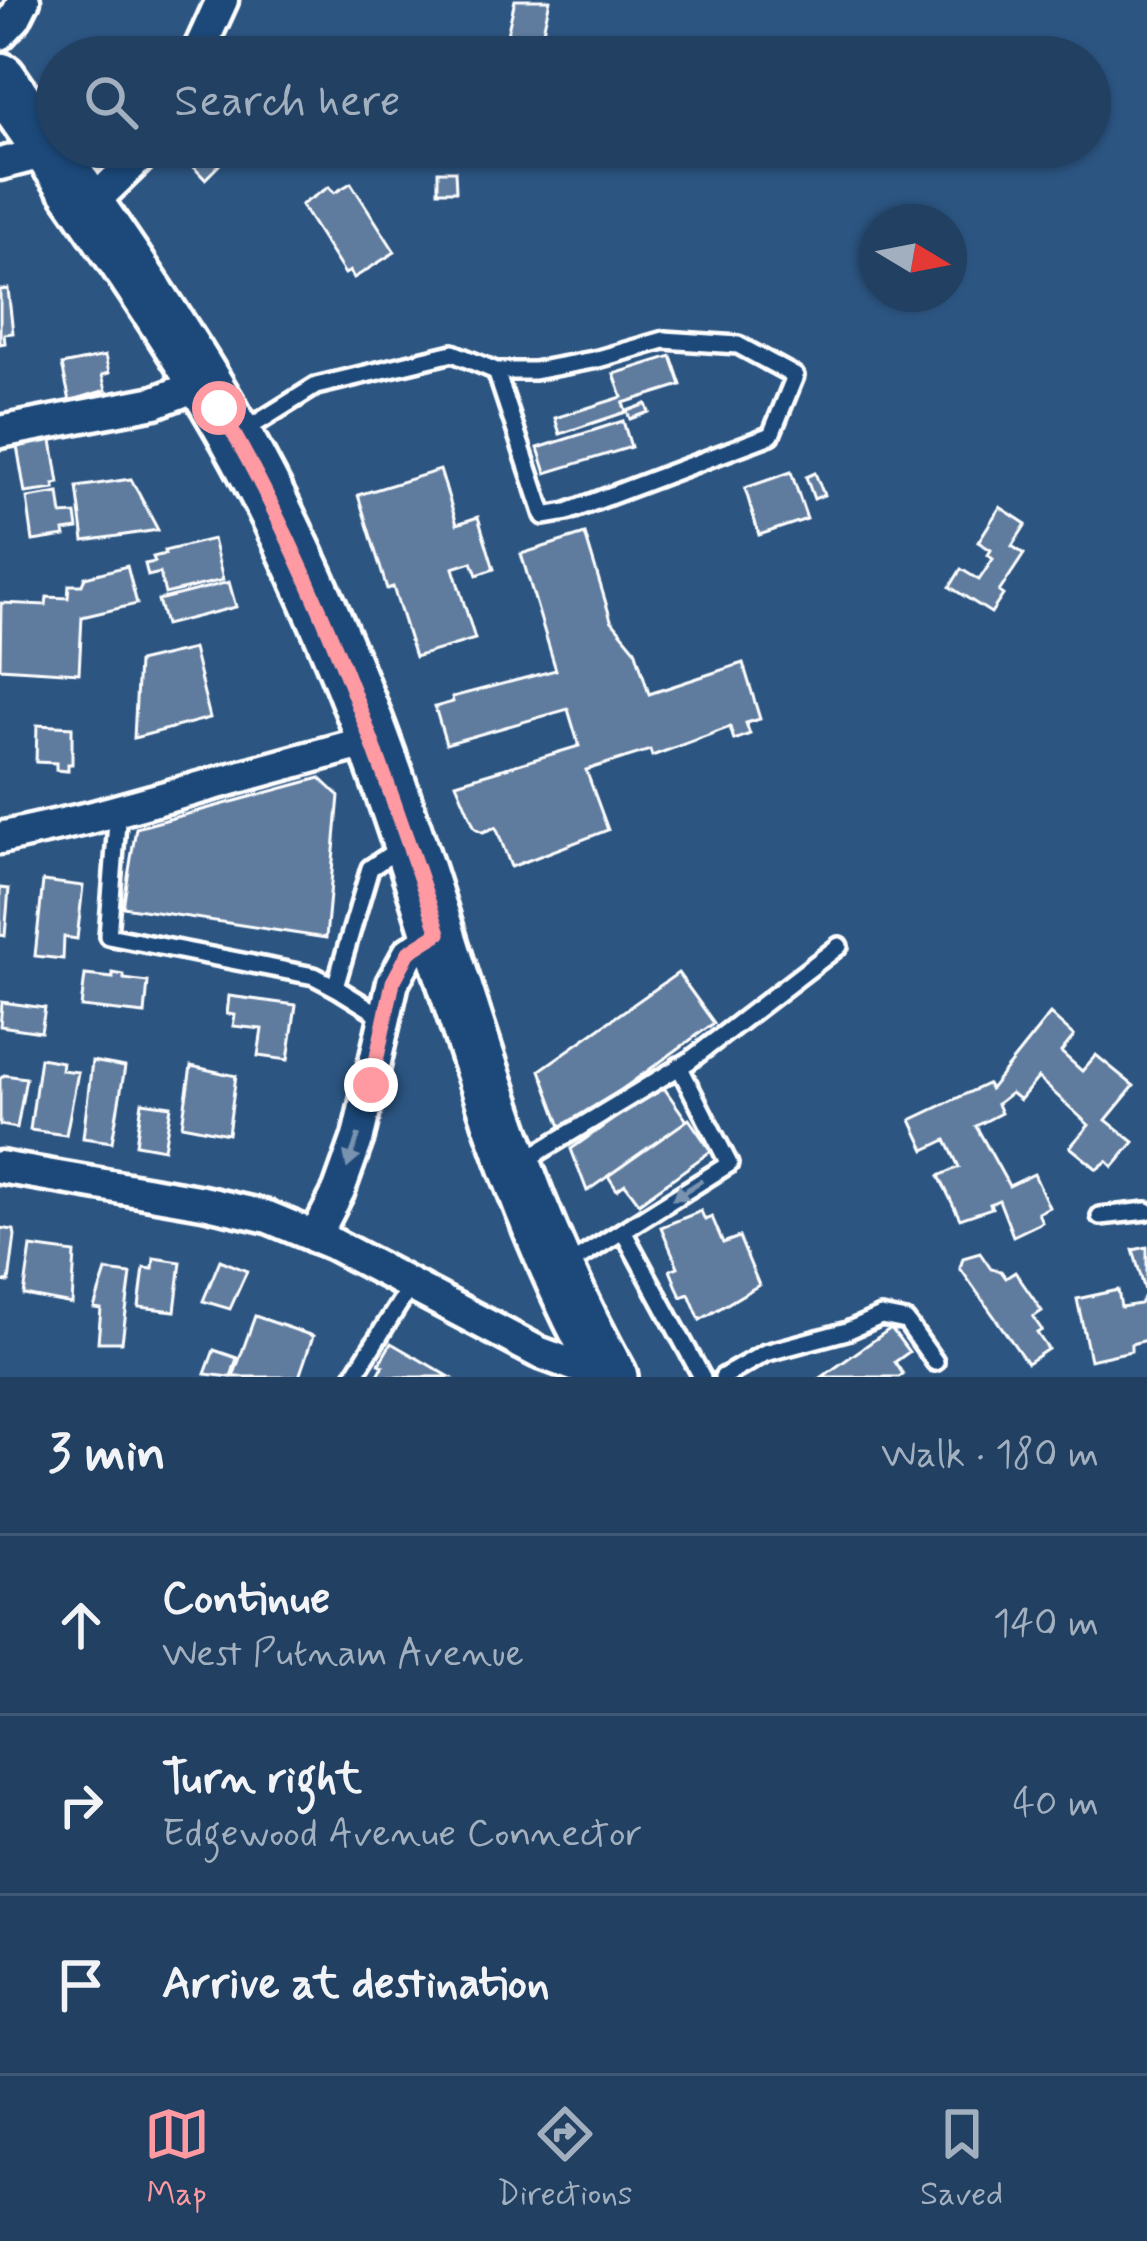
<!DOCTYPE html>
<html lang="en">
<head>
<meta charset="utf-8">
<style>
	body { margin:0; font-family:Mynerve,sans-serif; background:#294768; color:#f1f3f6 }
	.compass { position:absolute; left:859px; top:204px; width:108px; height:108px; border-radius:50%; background:#214062; box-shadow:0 3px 9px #0004; rotate:100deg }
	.stop { position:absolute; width:36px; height:36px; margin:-27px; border:9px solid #ff9aa2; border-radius:50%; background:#fff }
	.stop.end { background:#ff9aa2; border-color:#fff; box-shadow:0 3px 12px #0008 }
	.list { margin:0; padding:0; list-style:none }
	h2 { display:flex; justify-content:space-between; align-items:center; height:156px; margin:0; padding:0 48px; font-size:51px }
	h2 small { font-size:39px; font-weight:400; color:#a2afbe }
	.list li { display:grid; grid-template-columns:78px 1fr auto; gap:36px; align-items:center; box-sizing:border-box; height:180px; padding:0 48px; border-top:3px solid #3e5977 }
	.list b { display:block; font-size:45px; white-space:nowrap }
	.list p { margin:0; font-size:39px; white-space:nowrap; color:#a2afbe }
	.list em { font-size:39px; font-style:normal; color:#a2afbe }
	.icon { flex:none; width:66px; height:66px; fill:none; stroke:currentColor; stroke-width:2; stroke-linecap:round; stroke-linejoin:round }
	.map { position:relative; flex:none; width:1147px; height:1377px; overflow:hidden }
	.search { position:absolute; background:#214062; box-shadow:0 3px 9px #0004; left:36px; right:36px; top:36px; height:132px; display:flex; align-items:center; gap:30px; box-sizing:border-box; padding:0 42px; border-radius:66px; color:#a2afbe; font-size:45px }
	.sheet { height:696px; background:#214062 }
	nav { display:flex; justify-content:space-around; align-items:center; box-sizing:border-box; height:168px; border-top:3px solid #3e5977; background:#214062; font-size:33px; color:#a2afbe }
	nav a { display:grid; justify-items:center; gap:6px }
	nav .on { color:#ff9aa2 }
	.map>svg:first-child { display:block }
	.building { fill:#5e7c9f; stroke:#fff; stroke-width:3 }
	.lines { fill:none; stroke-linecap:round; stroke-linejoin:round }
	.service-casing { stroke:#fff; stroke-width:24 }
	.minor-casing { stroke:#fff; stroke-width:39 }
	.primary-casing { stroke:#fff; stroke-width:60 }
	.service { stroke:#1f4a7a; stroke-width:15 }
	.minor { stroke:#1f4a7a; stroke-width:30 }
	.primary { stroke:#1f4a7a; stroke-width:51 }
	.oneway { fill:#7992af }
	.route { stroke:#ff9aa2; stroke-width:15 }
</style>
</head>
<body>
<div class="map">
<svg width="1147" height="1377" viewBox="0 0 1147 1377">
	<rect width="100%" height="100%" fill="#2c5582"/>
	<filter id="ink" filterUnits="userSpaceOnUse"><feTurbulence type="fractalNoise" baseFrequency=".00833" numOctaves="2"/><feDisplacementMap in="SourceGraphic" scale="24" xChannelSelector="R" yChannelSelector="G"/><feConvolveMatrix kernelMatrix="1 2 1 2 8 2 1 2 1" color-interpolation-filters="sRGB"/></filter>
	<g filter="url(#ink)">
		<g class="building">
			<path d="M515,0H550L537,57L503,52Z"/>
			<path d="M196,147H201L219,165L205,179L185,158Z"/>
			<path d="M438,171H455L456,191H438Z"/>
			<path d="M351,183L395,252L354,278L350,271L345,274L301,205L329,187L334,193Z"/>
			<path d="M8,289L13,333L4,334L5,343L0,344V290Z"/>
			<path d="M105,356L109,373L102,375L106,390L70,401L62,365Z"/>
			<path d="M671,356L681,385L623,403L626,412L560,434L555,418L622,397L614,374Z"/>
			<path d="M646,404L649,412L630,419L627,411Z"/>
			<path d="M623,421L631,447L546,473L538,448Z"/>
			<path d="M51,434L59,483L54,484L55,489L25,493L16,440Z"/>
			<path d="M440,470L457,524L478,517L494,569L477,575L472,562L453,568L475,639L415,657L393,587L387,589L358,495Z"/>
			<path d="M791,472L807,519L759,535L745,488Z"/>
			<path d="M815,473L824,495L814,499L806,477Z"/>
			<path d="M131,479L158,530L84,541L77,487Z"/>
			<path d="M59,493L62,515L76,514L78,529L64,531L65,536L33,541L27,498Z"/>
			<path d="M1000,507L1026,524L1012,546L1024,554L999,592L1003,595L991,613L950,587L961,569L979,580L993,559L988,555L991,550L978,542Z"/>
			<path d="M585,534L611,620L635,649L649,694L743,663L760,719L746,723L750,734L734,740L730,727L652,756L650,750L586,770L608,830L511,867L496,827L483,832L475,828L456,783L579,746L568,709L446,744L435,707L453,702L452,697L556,670L521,554Z"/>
			<path d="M213,539L223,580L165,594L160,573L148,576L145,564L155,562L153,557L165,554L164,551Z"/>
			<path d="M127,566L137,604L82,617L79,673L0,668L1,603L46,605L47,597L68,598L69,585H82L85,577Z"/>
			<path d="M229,582L236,607L165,625L158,600Z"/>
			<path d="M193,649L210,718L134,738L138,662Z"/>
			<path d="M37,725L72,727V764H68V771L56,770V763L36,762Z"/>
			<path d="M320,778L339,796L326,938L123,907L136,828Z"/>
			<path d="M43,881L83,886L77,939L64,937L63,959L35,956Z"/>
			<path d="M0,888L9,889L5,936L0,935Z"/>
			<path d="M113,973L124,975V979L148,982L145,1014L81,1007L85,975L113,978Z"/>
			<path d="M678,973L714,1023L563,1132L540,1070Z"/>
			<path d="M229,996L296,1005L288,1060L258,1056L262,1029L233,1026L235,1015L227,1014Z"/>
			<path d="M2,1002L45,1008L41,1032L0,1026Z"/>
			<path d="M1050,1014L1074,1036L1061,1052L1082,1071L1096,1055L1134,1086L1106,1120L1134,1142L1113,1167L1107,1161L1097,1169L1070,1147L1089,1125L1038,1078L1020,1100L1011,1093L997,1104L1001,1113L976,1126L1009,1186L1034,1174L1049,1207L1038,1213L1042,1222L1013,1236L999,1200L990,1204L992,1208L960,1219L939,1176L959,1167L946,1140L925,1150L911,1120L987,1084L990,1089Z"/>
			<path d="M40,1058L62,1062L61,1070L78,1072L66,1135L30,1130Z"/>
			<path d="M92,1061L125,1067L112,1142L83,1138Z"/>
			<path d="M191,1066L236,1076L228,1134L182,1125Z"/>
			<path d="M4,1075L26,1078L17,1128L0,1125V1079Z"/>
			<path d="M662,1085L687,1121L587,1191L571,1149Z"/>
			<path d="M142,1102L171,1106L164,1149L136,1144Z"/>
			<path d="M689,1119L711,1151L639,1203L625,1184L617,1190L608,1176Z"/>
			<path d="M701,1211L705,1220L712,1217L723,1243L739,1237L759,1285L700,1320L689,1294L681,1297L670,1270L678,1267L661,1227Z"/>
			<path d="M0,1228L14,1230L15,1236L9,1282L0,1281Z"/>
			<path d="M31,1247L75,1253L72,1304L24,1295Z"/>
			<path d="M1147,1247V1340L1131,1344V1351L1090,1360L1077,1299L1118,1290L1121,1307L1140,1304L1146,1294L1133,1250Z"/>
			<path d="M980,1253L991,1269L1001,1271L1006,1278L1015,1272L1042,1311L1033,1317L1042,1330L1037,1333L1048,1349L1027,1363L960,1268L963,1258Z"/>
			<path d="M154,1258L181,1262L175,1311L139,1307L144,1268L153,1269Z"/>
			<path d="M220,1260L247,1271L230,1309L203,1301Z"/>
			<path d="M106,1271L131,1274L122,1342H98L101,1309L94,1308Z"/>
			<path d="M255,1316L313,1336L299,1377H233Z"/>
			<path d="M891,1328L909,1352L895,1362L903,1374L899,1377H822Z"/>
			<path d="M391,1343L450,1377H377L383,1366L379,1364Z"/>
			<path d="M214,1350L237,1358L231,1377L205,1374Z"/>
		</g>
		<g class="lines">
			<g class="service-casing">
				<g id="service">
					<path d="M244,431L316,386L453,353L496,371H534L598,359L664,340L738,345L795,376L771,435L567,512L544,516L496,371"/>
					<path d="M118,810L108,936L314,976L335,987"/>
					<path d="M385,1018L335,987L370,868L400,848"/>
					<path d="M524,1161L689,1061L839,946"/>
					<path d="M1100,1216L1147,1211"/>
					<path d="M623,1231L702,1377"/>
					<path d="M565,1267L729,1164L679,1066"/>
					<path d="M353,1377L411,1285"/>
					<path d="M723,1377L765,1353L847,1331L881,1316L906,1321L935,1362"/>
				</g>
			</g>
			<g class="minor-casing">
				<g id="minor">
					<path d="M0,34L15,18L24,0"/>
					<path d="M196,57L222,0"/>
					<path d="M0,164L50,151"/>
					<path d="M88,207L150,147"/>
					<path d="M0,432L155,402L204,383"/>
					<path d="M0,838L90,818L373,740"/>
					<path d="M0,1167L203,1202L268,1217L333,1244L538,1352L606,1377"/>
					<path d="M315,1237L339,1190L358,1137L393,982L409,953L439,933"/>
				</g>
			</g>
			<g class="primary-casing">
				<path id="primary" d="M0,79C80,196 165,311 235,435C285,523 327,620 364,715C448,934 495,1171 611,1377"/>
			</g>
			<use href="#service" class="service"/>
			<use href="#minor" class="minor"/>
			<use href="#primary" class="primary"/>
		</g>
		<defs><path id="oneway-solid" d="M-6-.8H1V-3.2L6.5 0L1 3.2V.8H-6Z" transform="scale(3)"/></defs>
		<g class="oneway">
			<use href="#oneway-solid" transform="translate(353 1151) rotate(109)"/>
			<use href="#oneway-solid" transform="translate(687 1190) rotate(147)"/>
		</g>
	</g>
	<g class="lines" filter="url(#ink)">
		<path class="route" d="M219,408C316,573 378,753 439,933L409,952L393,982L371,1085"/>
	</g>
</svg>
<svg class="compass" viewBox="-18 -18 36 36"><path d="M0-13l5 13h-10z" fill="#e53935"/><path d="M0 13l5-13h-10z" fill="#a2afbe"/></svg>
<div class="stop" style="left:219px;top:408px"></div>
<div class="stop end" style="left:371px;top:1085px"></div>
<div class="search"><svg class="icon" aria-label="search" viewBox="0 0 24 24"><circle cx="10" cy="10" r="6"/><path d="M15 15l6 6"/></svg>Search here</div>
</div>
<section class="sheet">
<h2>3 min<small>Walk · 180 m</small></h2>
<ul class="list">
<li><svg class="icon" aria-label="ahead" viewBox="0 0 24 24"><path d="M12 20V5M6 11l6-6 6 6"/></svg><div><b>Continue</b><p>West Putnam Avenue</p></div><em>140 m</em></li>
<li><svg class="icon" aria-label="right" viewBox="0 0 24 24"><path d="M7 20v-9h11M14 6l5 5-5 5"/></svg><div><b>Turn right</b><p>Edgewood Avenue Connector</p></div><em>40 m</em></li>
<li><svg class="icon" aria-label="arrive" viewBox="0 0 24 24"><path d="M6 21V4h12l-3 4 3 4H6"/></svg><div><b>Arrive at destination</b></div></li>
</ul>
</section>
<nav>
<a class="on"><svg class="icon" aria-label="map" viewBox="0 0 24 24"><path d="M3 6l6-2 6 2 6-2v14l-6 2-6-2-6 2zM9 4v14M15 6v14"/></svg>Map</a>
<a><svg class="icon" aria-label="directions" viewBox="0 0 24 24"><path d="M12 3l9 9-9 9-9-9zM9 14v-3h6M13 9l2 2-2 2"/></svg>Directions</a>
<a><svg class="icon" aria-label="saved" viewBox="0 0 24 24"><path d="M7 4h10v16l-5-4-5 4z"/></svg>Saved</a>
</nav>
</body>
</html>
